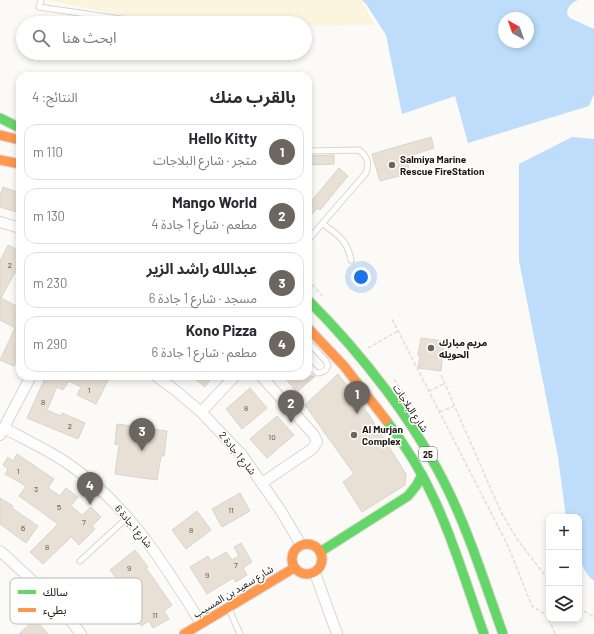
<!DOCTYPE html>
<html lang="ar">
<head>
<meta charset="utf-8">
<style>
	body { margin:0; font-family:Barlow,"Noto Sans Arabic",sans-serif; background:#f2f2f3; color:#2b2b33; direction:rtl }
	.controls { position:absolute; right:12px; bottom:12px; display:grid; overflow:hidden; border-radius:8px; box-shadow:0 2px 6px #0003 }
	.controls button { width:36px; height:36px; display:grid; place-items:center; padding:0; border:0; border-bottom:1px solid #e1e1e2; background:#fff; color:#2b2b33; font:20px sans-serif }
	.compass { position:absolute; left:498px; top:12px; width:36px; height:36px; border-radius:50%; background:#fff; box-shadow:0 2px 6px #0003; rotate:320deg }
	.you { position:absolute; left:361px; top:277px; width:14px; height:14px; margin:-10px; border:3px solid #fff; border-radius:50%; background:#1a73e8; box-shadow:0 0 0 6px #1a73e833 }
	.badge { display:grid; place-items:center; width:26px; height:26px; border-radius:50%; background:#6b6660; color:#fff; font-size:13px; font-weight:700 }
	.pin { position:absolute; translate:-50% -33px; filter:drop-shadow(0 1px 2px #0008) }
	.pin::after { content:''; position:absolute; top:21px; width:14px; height:12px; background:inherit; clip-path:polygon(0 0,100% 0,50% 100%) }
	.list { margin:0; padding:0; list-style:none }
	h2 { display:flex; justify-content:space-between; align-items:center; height:52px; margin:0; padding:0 16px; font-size:17px }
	h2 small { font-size:13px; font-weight:400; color:#7c7c81 }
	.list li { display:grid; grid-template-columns:26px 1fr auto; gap:12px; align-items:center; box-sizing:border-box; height:56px; margin:0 8px 8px; padding:0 8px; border:1px solid #e1e1e2; border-radius:12px }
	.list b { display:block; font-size:15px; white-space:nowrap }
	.list p { margin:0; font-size:13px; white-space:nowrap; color:#7c7c81 }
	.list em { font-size:13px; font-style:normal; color:#7c7c81 }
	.icon { flex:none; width:22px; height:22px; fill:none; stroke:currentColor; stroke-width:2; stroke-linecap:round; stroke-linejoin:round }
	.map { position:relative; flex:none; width:594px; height:634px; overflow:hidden; direction:ltr }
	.search { position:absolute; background:#fff; box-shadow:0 2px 6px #0003; left:16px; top:16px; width:296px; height:44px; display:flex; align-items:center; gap:10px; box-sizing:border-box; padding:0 14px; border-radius:22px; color:#7c7c81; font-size:15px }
	.panel { position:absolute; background:#fff; box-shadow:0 2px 6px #0003; left:16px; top:72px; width:296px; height:308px; border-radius:12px; direction:rtl }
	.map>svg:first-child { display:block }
	.sand { fill:#fbf5df }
	.water { fill:#bdddfb; fill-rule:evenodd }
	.building { fill:#e9e0d5; stroke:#d8d4ce }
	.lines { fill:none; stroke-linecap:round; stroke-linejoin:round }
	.lane-casing { stroke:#dad5cf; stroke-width:7 }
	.street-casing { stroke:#dad5cf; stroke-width:12 }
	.fast-casing { stroke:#dad5cf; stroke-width:11 }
	.slow-casing { stroke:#dad5cf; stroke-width:11 }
	.path { stroke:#dfdedd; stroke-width:1.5; stroke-dasharray:4 2; stroke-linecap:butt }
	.lane { stroke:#fffefe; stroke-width:5 }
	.street { stroke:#fffefe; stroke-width:10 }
	.fast { stroke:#63d668; stroke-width:9 }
	.slow { stroke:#ff974d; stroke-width:9 }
	.poi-dot { fill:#6b6660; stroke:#fff; stroke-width:1.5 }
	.labels { text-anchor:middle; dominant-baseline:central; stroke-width:3; stroke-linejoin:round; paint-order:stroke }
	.number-label { font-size:8px; fill:#504840 }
	.shield { fill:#fff; stroke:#615c56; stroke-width:1 }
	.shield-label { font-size:9px; font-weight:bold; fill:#1d160e }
	.poi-label { font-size:10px; font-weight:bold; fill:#1d160e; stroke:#fff; text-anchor:start }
	.street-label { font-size:10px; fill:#1d160e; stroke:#fff }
	.key { fill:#fff; stroke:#bbb9b7; stroke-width:1 }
	.key-label { font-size:11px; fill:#1d160e }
</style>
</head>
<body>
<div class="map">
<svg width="594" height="634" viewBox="0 0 594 634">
	<rect width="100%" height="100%" fill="#fcfaf7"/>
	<path class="sand" d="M46,0H361L375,25L305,26V23H159Z"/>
	<g class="water">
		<path d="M362,0H578C571,3 568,6 567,14L570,18L594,29V94L589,106L468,143L455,96L402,114L386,35L366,4ZM504,18H528V42H504Z"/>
		<path d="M572,137L594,139V581C574,564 579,541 579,517H566L558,457L519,261V164Z"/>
	</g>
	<g class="building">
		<path d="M431,137L434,148L406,157L410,173L380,181L372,154Z"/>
		<path d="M334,155V164L308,165V156Z"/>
		<path d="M339,168L348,176L320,210L317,208L308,219V205Z"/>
		<path d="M3,187L20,193V213L0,207V196Z"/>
		<path d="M8,245L20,251V274L15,272L1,298L20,308V354L14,366L0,360L15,328L0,320V261Z"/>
		<path d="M421,338L444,341L441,371L418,368L420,356L418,355Z"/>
		<path d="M338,374L369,415L406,474L405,485L362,512L343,482L354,474L305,405Z"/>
		<path d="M46,376H110L96,404L77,395L81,387L69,381L63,390L57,387L47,410L61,416L62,413L85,423L78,439L27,418Z"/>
		<path d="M191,376H213L205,387Z"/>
		<path d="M283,376H315L297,392Z"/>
		<path d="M250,388L267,408L242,429L226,409Z"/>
		<path d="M277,416L294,435L267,458L250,439Z"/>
		<path d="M117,424L167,431L164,456H161L157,480L115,474L119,445L115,444Z"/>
		<path d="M17,454L54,479L48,488L60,496L66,488L78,497L71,506L82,515L91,507L101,517L92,526L95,529L79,545L71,537L43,564L30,552L58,524L19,496L26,486L5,474L8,469L3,465L8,457L13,461Z"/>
		<path d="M240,493L250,511L222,527L212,509Z"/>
		<path d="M0,498L13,506L12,508L38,526L26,543L0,524Z"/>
		<path d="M197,511L211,530L186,549L172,530Z"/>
		<path d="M241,543L252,562L243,568L247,575L236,582L233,578L207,594L190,567L208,556L211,561L226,552L232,560L239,556L234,547Z"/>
		<path d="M135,550L148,567L146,568L172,605L164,611L169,619L153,628L149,621L141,626L132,612L129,614L118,598L127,592L110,570Z"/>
		<path d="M35,619L48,634H19Z"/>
	</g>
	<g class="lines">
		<g class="lane-casing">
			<g id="lane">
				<path d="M41,0L39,7L148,23"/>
				<path d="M308,151L359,150C368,157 369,163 366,173L308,240"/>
				<path d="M323,224C338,235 347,240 351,260"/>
				<path d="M308,342L326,361L328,366C326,371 323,373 317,373L308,365"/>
				<path d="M80,561L128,517"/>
				<path d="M229,609L240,634"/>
			</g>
		</g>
		<g class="street-casing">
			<g id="street">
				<path d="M0,222L20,228"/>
				<path d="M156,376L175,390L201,412L242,455L281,511L301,545"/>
				<path d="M261,376L314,435L317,442L312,449L262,483"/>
				<path d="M201,412L235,376"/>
				<path d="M4,428C26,440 50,451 70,465C129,506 164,564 201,623"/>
				<path d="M0,435L31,376"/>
				<path d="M0,551L58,604L81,634"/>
				<path d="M315,573L337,634"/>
			</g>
		</g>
		<g class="fast-casing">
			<g id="fast">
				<path d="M0,118L20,128"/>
				<path d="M308,300C362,354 416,423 449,492C471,538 486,587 503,634"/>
				<path d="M386,420C405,445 422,472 435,501C455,544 468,590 484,634"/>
				<path d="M320,552L408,496L416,486L422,475"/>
			</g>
		</g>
		<g class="slow-casing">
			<g id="slow">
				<path d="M0,135L20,140"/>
				<path d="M0,160L20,164"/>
				<path d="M308,328L344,366L386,420"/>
				<circle cx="307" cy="559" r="15"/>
				<path d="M184,634L294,568"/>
			</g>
		</g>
		<g class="path">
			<path d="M308,280L324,298"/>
			<path d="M392,319L508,546L532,606L548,616L549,618"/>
			<path d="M368,348L398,331"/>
			<path d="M441,375L501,512L517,539L549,581"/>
			<path d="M394,379L412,406"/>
			<path d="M429,391L444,384"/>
			<path d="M440,412L454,406"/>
			<path d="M579,608L594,617"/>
			<path d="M549,619L555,634"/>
		</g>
		<use href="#lane" class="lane"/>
		<use href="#street" class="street"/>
		<use href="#fast" class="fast"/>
		<use href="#slow" class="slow"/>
	</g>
	<g class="poi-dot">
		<circle cx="392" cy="165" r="4"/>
		<circle cx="431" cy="348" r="4"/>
		<circle cx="354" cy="435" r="4"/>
	</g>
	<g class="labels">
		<g class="number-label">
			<text x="10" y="265">2</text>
			<text x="89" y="390">1</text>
			<text x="43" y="402">8</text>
			<text x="246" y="408">8</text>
			<text x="70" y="426">2</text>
			<text x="272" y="437">10</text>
			<text x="18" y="471">1</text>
			<text x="36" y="489">3</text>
			<text x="59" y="507">5</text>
			<text x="231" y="510">11</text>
			<text x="84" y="522">7</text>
			<text x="23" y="528">6</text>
			<text x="191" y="530">8</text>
			<text x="47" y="547">8</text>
			<text x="236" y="565">7</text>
			<text x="129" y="568">9</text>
			<text x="207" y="575">9</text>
			<text x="155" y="615">11</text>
		</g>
		<rect class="shield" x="419" y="447" width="18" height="14" rx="3"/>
		<g class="shield-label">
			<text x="428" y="454">25</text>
		</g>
		<g class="poi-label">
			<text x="400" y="159">Salmiya Marine<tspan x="400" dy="12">Rescue FireStation</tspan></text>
			<text x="439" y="342">مريم مبارك<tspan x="439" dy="12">الحويله</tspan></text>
			<text x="362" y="429">Al Murjan<tspan x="362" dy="12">Complex</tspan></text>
		</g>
		<g class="street-label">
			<text transform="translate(411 408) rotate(56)">شارع البلاجات</text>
			<text transform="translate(238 453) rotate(51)">شارع 1 جادة 2</text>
			<text transform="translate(134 526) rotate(50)">شارع 1 جادة 6</text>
			<text transform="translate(233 591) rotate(-31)">شارع سعيد بن المسيب</text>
		</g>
	</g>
	<rect x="10" y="578" width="132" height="46" rx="6" class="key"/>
	<rect x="18" y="590" width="18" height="4" fill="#63d668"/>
	<rect x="18" y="608" width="18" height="4" fill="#ff974d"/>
	<g class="key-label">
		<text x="43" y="596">سالك</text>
		<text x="43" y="614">بطيء</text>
	</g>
</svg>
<div class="controls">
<button>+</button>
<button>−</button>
<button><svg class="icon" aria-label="layers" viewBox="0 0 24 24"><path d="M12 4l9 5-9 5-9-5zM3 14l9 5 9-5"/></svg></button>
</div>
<svg class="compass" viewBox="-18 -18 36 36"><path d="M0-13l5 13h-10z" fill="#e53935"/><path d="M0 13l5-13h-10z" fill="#7c7c81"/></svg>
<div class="you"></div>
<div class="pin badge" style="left:357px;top:414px">1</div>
<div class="pin badge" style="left:291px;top:423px">2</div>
<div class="pin badge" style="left:142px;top:451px">3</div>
<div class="pin badge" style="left:90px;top:505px">4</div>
<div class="search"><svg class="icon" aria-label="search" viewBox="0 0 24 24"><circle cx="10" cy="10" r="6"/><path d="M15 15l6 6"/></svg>ابحث هنا</div>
<section class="panel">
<h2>بالقرب منك<small>النتائج: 4</small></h2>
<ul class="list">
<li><span class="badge">1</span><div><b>Hello Kitty</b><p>متجر · شارع البلاجات</p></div><em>110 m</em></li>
<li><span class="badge">2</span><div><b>Mango World</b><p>مطعم · شارع 1 جادة 4</p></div><em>130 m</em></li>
<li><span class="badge">3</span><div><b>عبدالله راشد الزير</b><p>مسجد · شارع 1 جادة 6</p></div><em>230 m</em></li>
<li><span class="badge">4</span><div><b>Kono Pizza</b><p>مطعم · شارع 1 جادة 6</p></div><em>290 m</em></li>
</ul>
</section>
</div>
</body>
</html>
